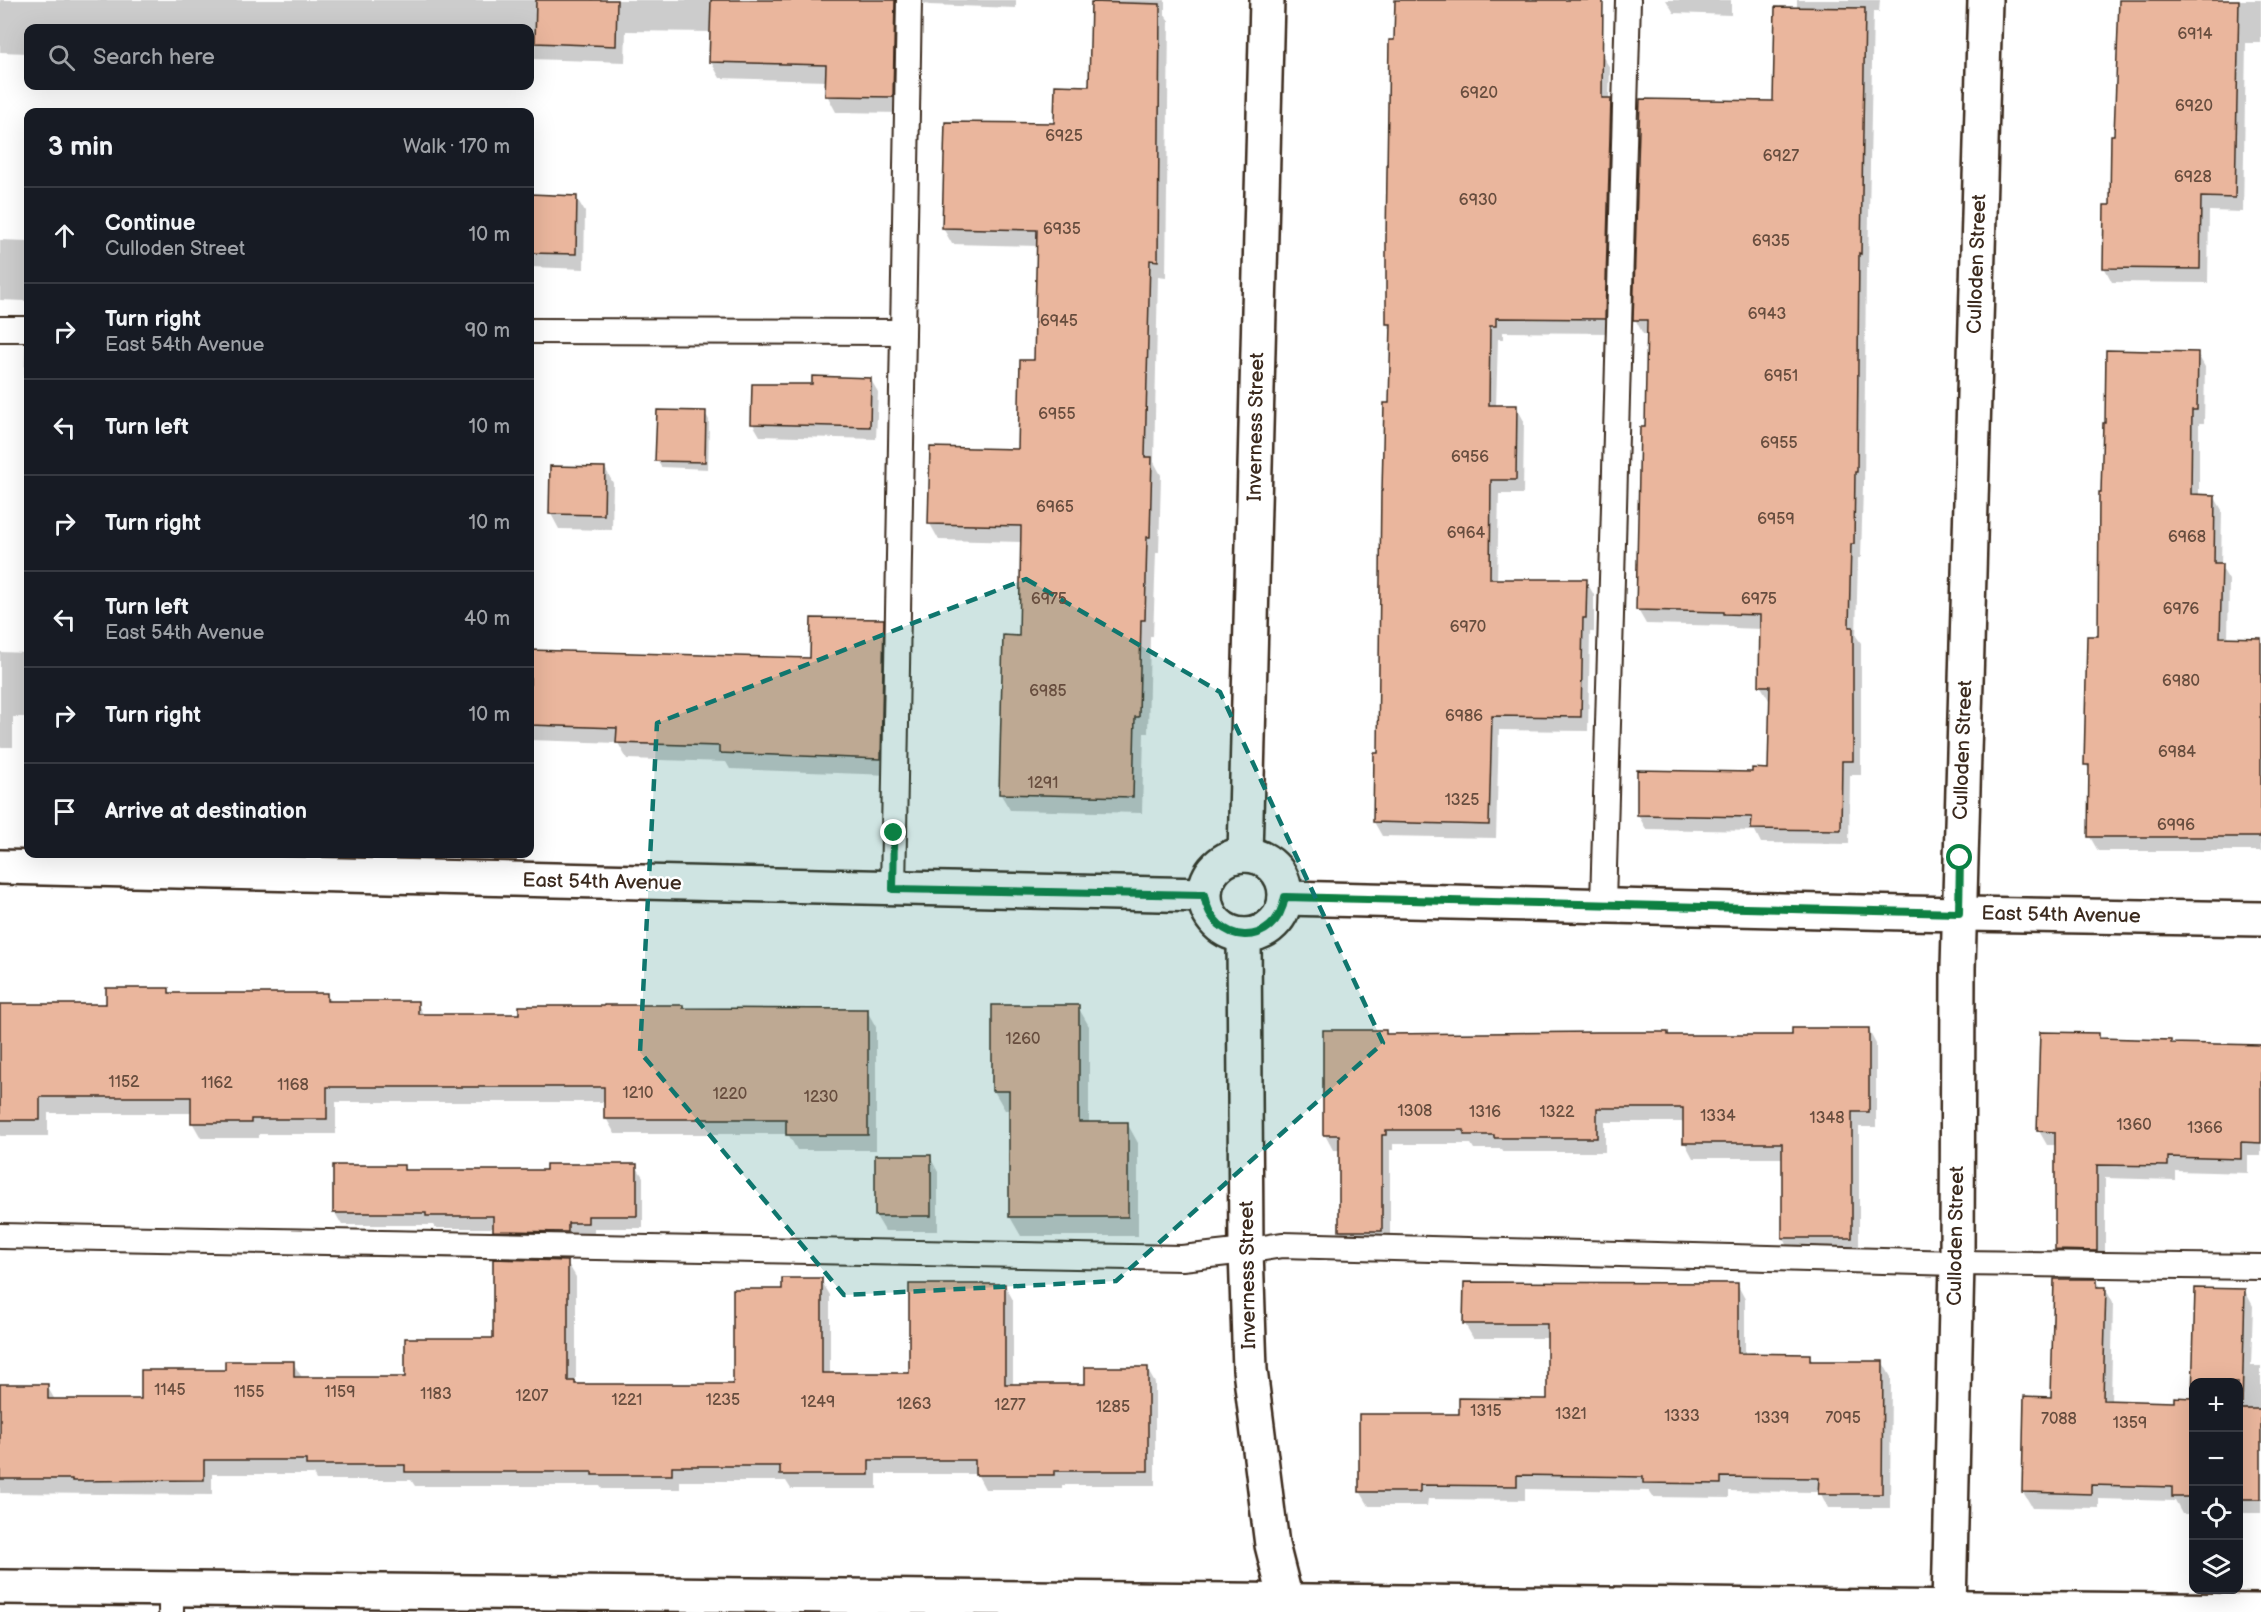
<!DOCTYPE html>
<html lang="en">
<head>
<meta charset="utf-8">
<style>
	body { margin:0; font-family:"Balsamiq Sans",sans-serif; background:#242831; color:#f1f3f6 }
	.controls { position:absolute; right:18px; bottom:18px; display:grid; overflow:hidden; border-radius:12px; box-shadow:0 6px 24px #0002 }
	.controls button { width:54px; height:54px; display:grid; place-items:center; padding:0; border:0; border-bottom:2px solid #363941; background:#171b24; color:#f1f3f6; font:30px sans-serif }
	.stop { position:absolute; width:18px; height:18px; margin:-14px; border:4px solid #0b8043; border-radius:50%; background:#fff }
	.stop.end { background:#0b8043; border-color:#fff; box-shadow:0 2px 6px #0008 }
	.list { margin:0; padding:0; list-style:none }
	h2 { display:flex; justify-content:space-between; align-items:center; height:78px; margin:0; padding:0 24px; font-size:26px }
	h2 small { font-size:20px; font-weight:400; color:#9ea1a6 }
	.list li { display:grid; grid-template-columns:39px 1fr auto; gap:18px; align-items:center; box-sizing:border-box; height:96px; padding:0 24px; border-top:2px solid #363941 }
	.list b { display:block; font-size:22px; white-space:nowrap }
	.list p { margin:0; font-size:20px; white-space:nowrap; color:#9ea1a6 }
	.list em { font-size:20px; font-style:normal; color:#9ea1a6 }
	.icon { flex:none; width:33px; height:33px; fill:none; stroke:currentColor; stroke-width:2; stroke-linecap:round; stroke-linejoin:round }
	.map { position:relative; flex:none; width:2261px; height:1612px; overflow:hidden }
	.search { position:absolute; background:#171b24; box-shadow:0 6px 24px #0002; left:24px; top:24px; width:510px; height:66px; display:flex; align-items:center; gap:15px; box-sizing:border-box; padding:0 21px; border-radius:12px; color:#9ea1a6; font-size:22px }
	.panel { position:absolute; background:#171b24; box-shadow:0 6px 24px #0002; left:24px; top:108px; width:510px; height:750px; border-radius:12px }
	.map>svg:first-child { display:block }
	.shadow { fill:#0003 }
	.building { fill:#eab69d; stroke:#3b2a1e; stroke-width:1.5 }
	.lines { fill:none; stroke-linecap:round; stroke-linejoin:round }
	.lane-casing { stroke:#3b2a1e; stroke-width:28 }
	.street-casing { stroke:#3b2a1e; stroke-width:38 }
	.lane { stroke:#fff; stroke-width:24 }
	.street { stroke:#fff; stroke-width:33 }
	.route { stroke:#0b8043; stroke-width:8 }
	.marked { fill:#0f766e; fill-opacity:0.2; stroke:#0f766e; stroke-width:4.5; stroke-dasharray:12 8; stroke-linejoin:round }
	.labels { text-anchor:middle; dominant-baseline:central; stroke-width:5; stroke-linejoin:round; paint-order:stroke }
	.number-label { font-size:16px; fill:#674d3e }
	.street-label { font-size:20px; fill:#3b2a1e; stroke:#fff }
</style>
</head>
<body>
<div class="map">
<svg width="2261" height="1612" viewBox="0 0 2261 1612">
	<rect width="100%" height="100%" fill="#fff"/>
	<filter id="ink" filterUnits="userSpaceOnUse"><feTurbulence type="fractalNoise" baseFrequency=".0167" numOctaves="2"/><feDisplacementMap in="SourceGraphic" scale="12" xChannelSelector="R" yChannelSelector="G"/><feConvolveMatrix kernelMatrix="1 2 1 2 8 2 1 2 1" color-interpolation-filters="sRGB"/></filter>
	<g filter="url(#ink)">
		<g class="shadow">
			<path d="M0,0H1016V8L929,5L920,2L902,113L836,112L827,95V81L720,78L711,62L712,32L626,31L625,62L530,59V28H28V53L0,52Z"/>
			<path d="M1092,0H1165V15L1169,21L1166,277L1158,276L1154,462L1161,475L1159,553H1156L1153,636H1150L1148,733H1144L1142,813L1010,810L1000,793L1020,637L1022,542L939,540L930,524L1020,451L1035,362L1038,246L952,244L943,228L1056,125L1090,88Z"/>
			<path d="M1396,0H1525L1601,54L1610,68L1609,100L1618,114L1612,333L1503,332V339H1498L1496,406H1516L1524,421L1523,494H1499L1497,581H1586L1594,595V632H1590L1588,731L1499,730L1496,838L1382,836L1374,822L1380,755L1391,405L1392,332L1387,324Z"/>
			<path d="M1666,0H1731V15L1674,13Z"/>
			<path d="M1797,0H1880L1879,12H1873L1868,267H1866L1864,486H1863L1861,558H1858L1856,636L1861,643V775H1850L1849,844L1761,843L1755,831L1646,829L1638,815L1754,773L1770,770L1771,700H1769L1760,685L1761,629L1734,628L1732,626L1646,624L1638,610L1648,334H1643L1635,319L1775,102L1797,9Z"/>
			<path d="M2121,0H2261V43H2246L2243,212L2209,211L2208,283L2112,282L2104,267L2111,207Z"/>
			<path d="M530,196L576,197L585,212L584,269L531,267L530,264Z"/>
			<path d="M0,240L28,241V318L26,314V301L0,300Z"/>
			<path d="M28,344V410L24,402L25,345Z"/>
			<path d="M2197,353L2205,367L2204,423H2199V496H2214L2222,510L2221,567L2229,580L2228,639H2261V851H2098L2090,837L2091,773L2086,765L2099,637Z"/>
			<path d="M871,380L878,392L876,439L760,436L753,424L813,386Z"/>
			<path d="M705,413L709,420L708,469L661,467L657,460Z"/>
			<path d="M552,468H605L613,483L612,530L559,529L551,514Z"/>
			<path d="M28,617V717H13V747H0V652L27,653Z"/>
			<path d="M883,621L892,637L890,775L730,769L726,762L627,759L618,743L530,740V651L812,659Z"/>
			<path d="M168,989L171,995H327L331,1003H417L424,1016H521L682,1006L684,1009L867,1011L876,1027V1150H797L788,1134H615L606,1118V1102H336V1134H259V1138H201L192,1122V1113H48V1136H0V1005H108Z"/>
			<path d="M1078,1007L1089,1026V1123H1127L1138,1143V1236H1021L1010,1217V1110H1005L994,1091Z"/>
			<path d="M1868,1029L1876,1044V1127H1859V1252H1791L1783,1237V1158H1693L1685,1143V1122H1605V1152H1504L1502,1149H1474L1471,1144H1393V1150H1390V1245H1349L1340,1230V1150H1333L1325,1135V1031H1385L1387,1035L1667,1034L1669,1036H1793Z"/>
			<path d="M2098,1035L2101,1040L2261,1047V1156H2248V1173L2175,1171V1180L2105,1178V1264H2064L2056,1250V1145H2047L2039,1131Z"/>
			<path d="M930,1157L938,1172V1231H885L876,1216Z"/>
			<path d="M403,1166L406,1171H548L636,1166L643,1177V1228H594V1235L501,1242L494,1228H435L433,1225H342L335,1213Z"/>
			<path d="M567,1262L576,1277V1386H735L784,1291L821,1280L830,1295V1374H911L1005,1285L1013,1300V1385H1086L1147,1369L1155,1383V1485H1062V1489H985L977,1474H877V1489H791L786,1481H680V1489H602L600,1486H415L411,1480H316L313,1474H212V1495L0,1493V1386H47L55,1400H142L227,1372L293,1363L303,1379H406L494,1340Z"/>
			<path d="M2097,1281L2101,1288H2105L2113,1303L2111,1402L2176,1404V1399H2193L2194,1396V1514H2182L2175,1501L2099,1499V1508L2032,1507L2023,1492L2053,1399Z"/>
			<path d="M1737,1284L1745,1299V1355L1809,1356L1813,1362L1883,1363L1891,1377L1890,1508H1828L1820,1492L1729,1491V1498L1653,1497L1649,1491L1525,1489V1500L1428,1499L1427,1506H1369L1360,1491L1461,1415L1548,1401L1549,1338H1473L1465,1324Z"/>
			<path d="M2245,1291L2253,1306L2251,1366H2261V1513H2242V1515H2238V1382Z"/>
		</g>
		<g class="building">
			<path d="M536,0H617L616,46L535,43Z"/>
			<path d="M711,0H895L893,97L825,96L826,65L709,62Z"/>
			<path d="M1395,0H1603L1602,98H1611L1605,319L1496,318V326H1490L1489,405H1517L1516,480H1491L1490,579H1587L1586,618H1583L1581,717L1492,716L1489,825L1373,822L1374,753H1378L1381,491H1382L1384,403H1389L1391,324H1386V239L1389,40H1394Z"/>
			<path d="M2119,0H2239L2235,198L2201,197L2200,269L2103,268L2104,205H2110L2111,135H2114Z"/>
			<path d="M1091,2L1160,4L1158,261L1150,260L1145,457H1152L1150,537H1147L1145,620H1141L1139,717H1135L1133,797L999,794L1003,635L1019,636L1021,526L928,524L930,447L1018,449L1020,360H1034L1037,230L942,228L945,122L1054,123L1055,85L1089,86Z"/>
			<path d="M1775,7L1865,8L1861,254L1859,253L1857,472H1855L1854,544H1851L1849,627H1853V761H1842L1841,830L1751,829L1752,817L1637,815V770L1752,772V768L1768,769L1770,686H1759L1760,615L1724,614V612L1636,610L1640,427H1645L1647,320H1633L1640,99L1773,101Z"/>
			<path d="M530,194L577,196L576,254L530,253Z"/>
			<path d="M2106,350L2198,352L2197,410H2192L2191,494L2215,495L2214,564H2222L2220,637L2261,638V837H2088L2089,765H2084L2087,636H2098L2099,492H2101L2103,423H2105Z"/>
			<path d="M812,376L871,378L870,427L751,424L752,384H812Z"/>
			<path d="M657,410L706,411L705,462L655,461Z"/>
			<path d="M550,466L605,467L604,515L549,514Z"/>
			<path d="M811,618L884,619L881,759L719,753V746L616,743L617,728L530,725V650L810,658Z"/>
			<path d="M106,988H169V993H327V1001H418V1014H519V1006H604V1005H683V1008L868,1009V1135H786V1119H604V1087H327V1119H251V1123H191V1097H40V1120H0V1004H106Z"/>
			<path d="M992,1005H1079V1122H1128V1217H1009V1091H992Z"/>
			<path d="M1792,1028H1869V1112H1852V1238H1782V1143H1683V1108H1597V1138H1494V1135H1464V1130H1386V1135H1382V1231H1339V1135H1323V1030H1386V1034L1597,1032H1668V1035H1792Z"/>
			<path d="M2040,1032L2099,1033V1038L2171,1040V1043L2261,1045V1143L2241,1142V1159L2168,1157V1166L2097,1165V1251L2055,1250V1132L2037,1131Z"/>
			<rect x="875" y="1155" width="56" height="61"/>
			<path d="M546,1164H637V1216H588V1223H568V1232L493,1231V1216H426V1213H333V1165H404V1170H546Z"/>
			<path d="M493,1259L568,1261V1381H575V1384H733V1289H782V1278H822V1373H909V1284H1005V1384H1085V1367H1148V1471H1054V1475H975V1460H869V1475H780V1466H672V1475H592V1472H405V1465H306V1460H204V1480L72,1481V1479H0V1384H48V1399H141V1370H225V1361H294V1377H405V1338H493Z"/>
			<path d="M2054,1279H2097V1287H2106L2103,1400L2174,1402V1397L2192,1398L2195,1288L2245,1289L2242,1409H2261V1499H2238V1383H2193V1497H2172V1487L2091,1485V1494L2022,1492L2024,1396L2051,1397Z"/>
			<path d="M1464,1282L1738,1283V1353L1810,1354V1361H1883L1882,1494H1818L1819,1478L1721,1477V1484L1643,1483V1477L1517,1475V1486L1420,1485V1492H1359V1414H1459V1398L1547,1399V1324H1463Z"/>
		</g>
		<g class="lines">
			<g class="lane-casing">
				<g id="lane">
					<path d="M0,329H28"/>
					<path d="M530,331L903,332"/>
					<path d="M893,889L909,0"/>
					<path d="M1603,904L1628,0"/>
					<path d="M0,1236L1182,1258L1246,1251L1282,1245L1957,1263L2261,1267"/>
					<path d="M171,1588V1612"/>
				</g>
			</g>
			<g class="street-casing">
				<g id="street">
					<path d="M1245,855L1267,0"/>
					<circle cx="1245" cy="895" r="40"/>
					<path d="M0,867L1204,895"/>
					<path d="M1285,898L1904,913L2261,919"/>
					<path d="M1244,935L1246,1251L1250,1370L1272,1545L1289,1612"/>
					<path d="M0,1587L2261,1611"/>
					<path d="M1949,1608L1957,1263L1958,968L1985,0"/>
				</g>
			</g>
			<use href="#lane" class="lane"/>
			<use href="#street" class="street"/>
		</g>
	</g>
	<g class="lines" filter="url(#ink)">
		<path class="route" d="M894,833L893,889L1204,895C1213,947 1276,949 1285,897L1959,913L1960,858"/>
	</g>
	<path class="marked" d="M1026,579L1220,692L1383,1043L1116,1281L844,1295L640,1052L657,723Z"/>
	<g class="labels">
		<g class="number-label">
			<text x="2195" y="34">6914</text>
			<text x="1479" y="93">6920</text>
			<text x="2194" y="106">6920</text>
			<text x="1064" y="136">6925</text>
			<text x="1781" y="156">6927</text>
			<text x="2193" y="177">6928</text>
			<text x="1478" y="200">6930</text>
			<text x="1062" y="229">6935</text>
			<text x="1771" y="241">6935</text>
			<text x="1767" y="314">6943</text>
			<text x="1059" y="321">6945</text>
			<text x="1781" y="376">6951</text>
			<text x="1057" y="414">6955</text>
			<text x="1779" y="443">6955</text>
			<text x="1470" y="457">6956</text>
			<text x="1055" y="507">6965</text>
			<text x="1776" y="519">6959</text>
			<text x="1466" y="533">6964</text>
			<text x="2187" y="537">6968</text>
			<text x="1049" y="599">6975</text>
			<text x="1759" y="599">6975</text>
			<text x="2181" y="609">6976</text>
			<text x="1468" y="627">6970</text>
			<text x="2181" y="681">6980</text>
			<text x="1048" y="691">6985</text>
			<text x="1464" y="716">6986</text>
			<text x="2177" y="752">6984</text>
			<text x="1043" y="783">1291</text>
			<text x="1462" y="800">1325</text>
			<text x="2176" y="825">6996</text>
			<text x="1023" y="1039">1260</text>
			<text x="124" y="1082">1152</text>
			<text x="217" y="1083">1162</text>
			<text x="293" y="1085">1168</text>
			<text x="638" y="1093">1210</text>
			<text x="730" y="1094">1220</text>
			<text x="821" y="1097">1230</text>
			<text x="1415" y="1111">1308</text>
			<text x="1485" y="1112">1316</text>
			<text x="1557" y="1112">1322</text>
			<text x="1718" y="1116">1334</text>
			<text x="1827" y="1118">1348</text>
			<text x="2134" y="1125">1360</text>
			<text x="2205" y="1128">1366</text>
			<text x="170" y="1390">1145</text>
			<text x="249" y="1392">1155</text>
			<text x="340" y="1392">1159</text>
			<text x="436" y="1394">1183</text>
			<text x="532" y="1396">1207</text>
			<text x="627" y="1400">1221</text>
			<text x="723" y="1400">1235</text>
			<text x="818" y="1402">1249</text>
			<text x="914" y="1404">1263</text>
			<text x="1010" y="1405">1277</text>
			<text x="1113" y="1407">1285</text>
			<text x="1486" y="1411">1315</text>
			<text x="1571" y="1414">1321</text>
			<text x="1682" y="1416">1333</text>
			<text x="1772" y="1418">1339</text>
			<text x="1843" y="1418">7095</text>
			<text x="2059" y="1419">7088</text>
			<text x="2130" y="1423">1359</text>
		</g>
		<g class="street-label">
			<text transform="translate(1977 264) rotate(-88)">Culloden Street</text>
			<text transform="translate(1256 427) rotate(-89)">Inverness Street</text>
			<text transform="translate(1963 750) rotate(-88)">Culloden Street</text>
			<text transform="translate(602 882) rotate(1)">East 54th Avenue</text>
			<text transform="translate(2061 915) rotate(1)">East 54th Avenue</text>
			<text transform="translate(1956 1236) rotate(-89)">Culloden Street</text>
			<text transform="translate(1248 1275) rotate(-91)">Inverness Street</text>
		</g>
	</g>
</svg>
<div class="controls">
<button>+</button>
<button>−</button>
<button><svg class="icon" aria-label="locate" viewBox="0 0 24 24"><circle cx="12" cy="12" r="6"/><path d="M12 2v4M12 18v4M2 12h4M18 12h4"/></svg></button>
<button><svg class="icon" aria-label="layers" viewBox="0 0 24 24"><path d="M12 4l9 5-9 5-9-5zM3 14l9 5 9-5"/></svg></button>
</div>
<div class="stop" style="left:1960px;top:858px"></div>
<div class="stop end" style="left:894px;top:833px"></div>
<div class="search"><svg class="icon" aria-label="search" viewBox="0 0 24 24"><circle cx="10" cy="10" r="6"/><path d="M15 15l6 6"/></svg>Search here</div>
<section class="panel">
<h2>3 min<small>Walk · 170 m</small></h2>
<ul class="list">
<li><svg class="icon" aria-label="ahead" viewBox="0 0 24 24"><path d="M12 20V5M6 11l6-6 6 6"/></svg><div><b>Continue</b><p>Culloden Street</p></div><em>10 m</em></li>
<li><svg class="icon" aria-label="right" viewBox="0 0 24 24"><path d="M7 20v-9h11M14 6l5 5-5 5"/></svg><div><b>Turn right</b><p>East 54th Avenue</p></div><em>90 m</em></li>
<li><svg class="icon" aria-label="left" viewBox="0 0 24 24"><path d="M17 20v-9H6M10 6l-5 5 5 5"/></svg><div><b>Turn left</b></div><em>10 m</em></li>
<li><svg class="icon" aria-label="right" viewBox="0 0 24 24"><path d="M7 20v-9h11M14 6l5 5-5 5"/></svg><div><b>Turn right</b></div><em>10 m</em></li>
<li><svg class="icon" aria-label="left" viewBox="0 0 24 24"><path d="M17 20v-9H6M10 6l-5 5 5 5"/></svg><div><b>Turn left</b><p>East 54th Avenue</p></div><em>40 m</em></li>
<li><svg class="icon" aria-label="right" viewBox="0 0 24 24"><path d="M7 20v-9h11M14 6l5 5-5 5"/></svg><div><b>Turn right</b></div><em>10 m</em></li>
<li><svg class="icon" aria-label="arrive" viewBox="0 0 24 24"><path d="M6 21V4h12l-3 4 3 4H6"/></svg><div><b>Arrive at destination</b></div></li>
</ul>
</section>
</div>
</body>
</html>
